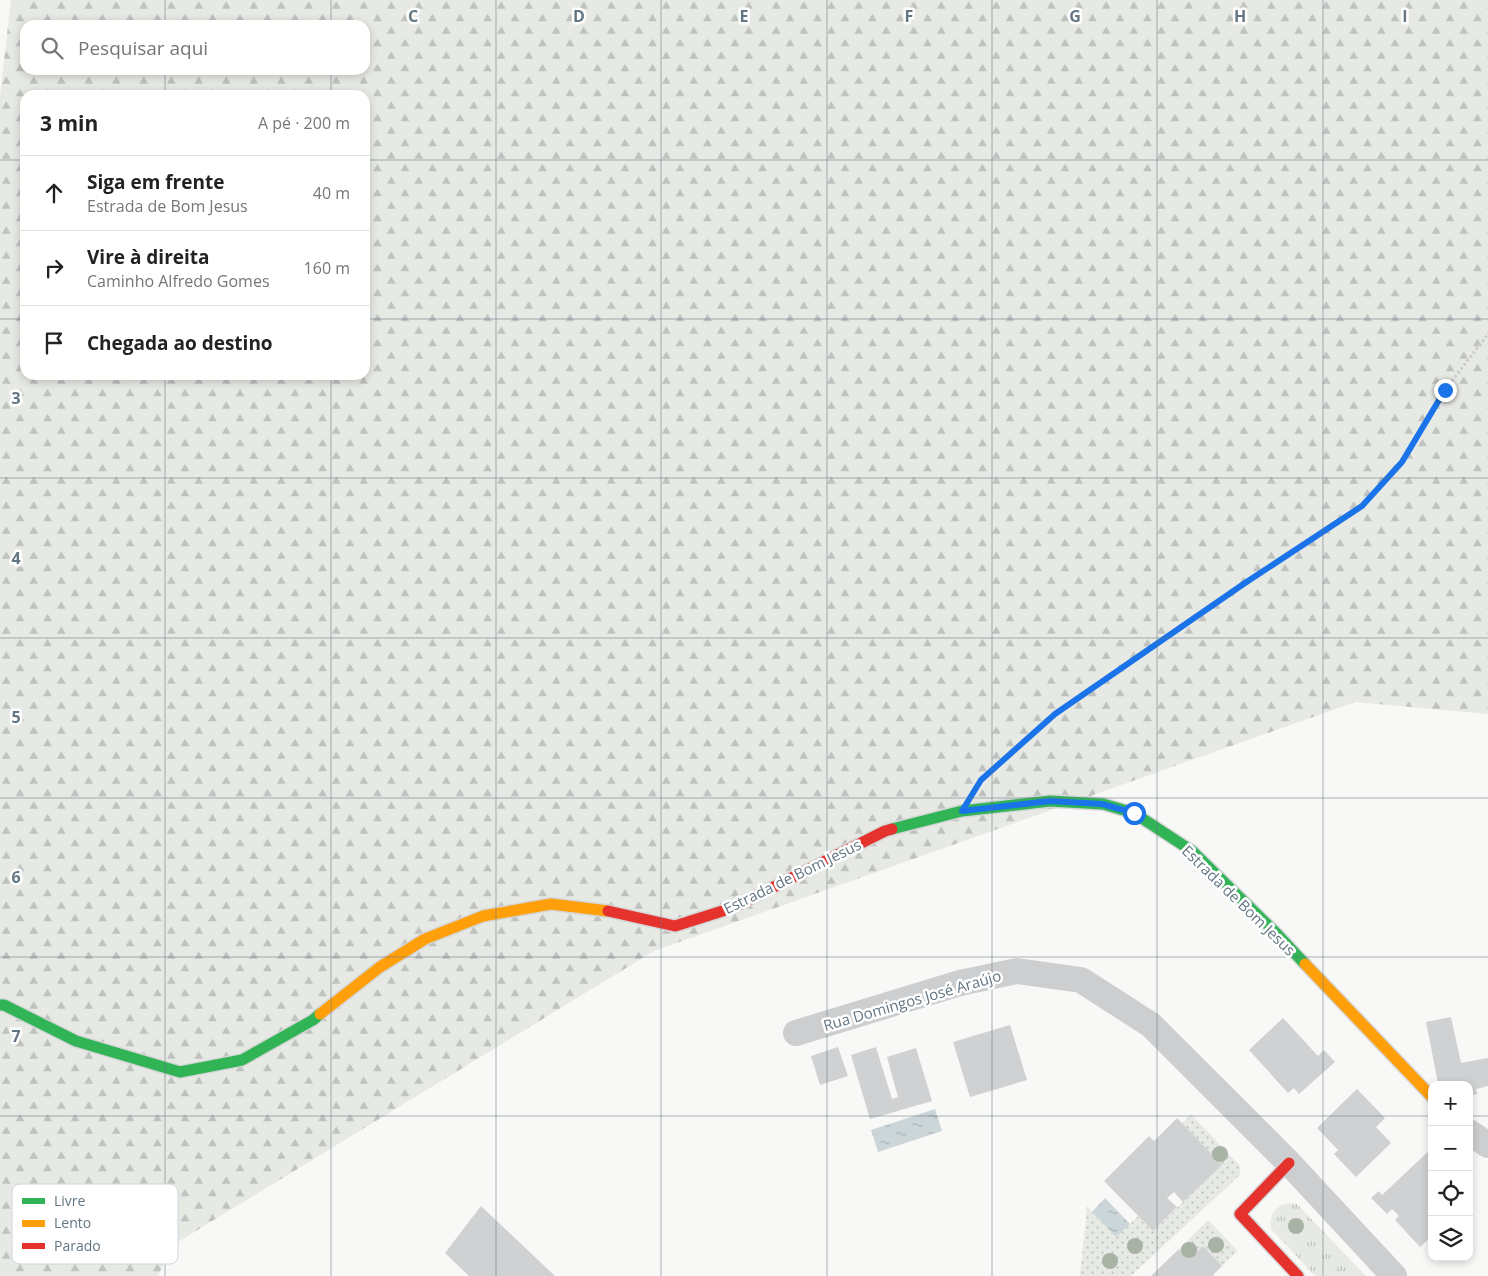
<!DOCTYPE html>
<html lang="pt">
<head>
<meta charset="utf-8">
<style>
	body { margin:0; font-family:"Open Sans",sans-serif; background:#f2f2f2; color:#222 }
	.controls { position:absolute; right:15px; bottom:15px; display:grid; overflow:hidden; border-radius:10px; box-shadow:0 2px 8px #0003 }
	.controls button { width:45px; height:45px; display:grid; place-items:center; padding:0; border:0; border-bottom:1px solid #e0e0e0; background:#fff; color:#222; font:25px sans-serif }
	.stop { position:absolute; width:15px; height:15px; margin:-11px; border:4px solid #1a73e8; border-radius:50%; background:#fff }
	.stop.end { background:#1a73e8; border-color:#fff; box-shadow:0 1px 5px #0008 }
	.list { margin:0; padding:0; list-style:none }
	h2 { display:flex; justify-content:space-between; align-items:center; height:65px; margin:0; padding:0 20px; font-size:21px }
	h2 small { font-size:16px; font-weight:400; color:#767676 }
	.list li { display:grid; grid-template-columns:32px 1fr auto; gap:15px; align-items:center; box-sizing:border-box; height:75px; padding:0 20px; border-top:1px solid #e0e0e0 }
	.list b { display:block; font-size:19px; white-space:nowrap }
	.list p { margin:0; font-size:16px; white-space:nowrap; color:#767676 }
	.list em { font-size:16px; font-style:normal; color:#767676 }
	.icon { flex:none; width:28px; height:28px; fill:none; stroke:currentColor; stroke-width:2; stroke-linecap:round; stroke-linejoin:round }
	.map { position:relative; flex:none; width:1488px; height:1276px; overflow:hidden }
	.search { position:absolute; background:#fff; box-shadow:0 2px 8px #0003; left:20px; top:20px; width:350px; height:55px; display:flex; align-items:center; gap:12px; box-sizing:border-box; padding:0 18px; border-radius:15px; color:#767676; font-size:19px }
	.panel { position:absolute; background:#fff; box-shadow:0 2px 8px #0003; left:20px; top:90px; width:350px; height:290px; border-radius:15px }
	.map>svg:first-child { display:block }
	.grass { fill:url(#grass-tufts) }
	.forest { fill:url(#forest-firs); fill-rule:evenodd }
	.garden { fill:url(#garden-dots) }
	.water { fill:url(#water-ripples) }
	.building { fill:#cfd1d2 }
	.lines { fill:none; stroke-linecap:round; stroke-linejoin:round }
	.fast-casing { stroke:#d5d6d7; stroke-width:14 }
	.slow-casing { stroke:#d5d6d7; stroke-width:14 }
	.jam-casing { stroke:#d5d6d7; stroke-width:14 }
	.path { stroke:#cacbcc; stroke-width:3; stroke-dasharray:2.5 2.5; stroke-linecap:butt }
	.street { stroke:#cdcecf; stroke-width:26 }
	.fast { stroke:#30b455; stroke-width:11 }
	.slow { stroke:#ff9f0a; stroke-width:11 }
	.jam { stroke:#e5322d; stroke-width:11 }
	.tree { fill:#a8b3a5 }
	.route { stroke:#1a73e8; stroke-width:6 }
	.grid { fill:none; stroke:#637683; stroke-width:1; stroke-opacity:0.55 }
	.labels { text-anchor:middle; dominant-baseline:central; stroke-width:5; stroke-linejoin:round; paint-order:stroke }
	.street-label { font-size:15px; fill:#637683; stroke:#fff }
	.key { fill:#fff; stroke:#d0d6da; stroke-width:1 }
	.key-label { font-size:14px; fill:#637683 }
	.grid-label { font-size:16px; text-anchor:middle; font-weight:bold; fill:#637683; stroke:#fff; stroke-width:5; stroke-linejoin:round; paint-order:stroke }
</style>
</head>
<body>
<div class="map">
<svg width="1488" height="1276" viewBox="0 0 1488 1276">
	<defs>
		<pattern id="grass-tufts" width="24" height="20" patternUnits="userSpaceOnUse" patternTransform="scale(1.25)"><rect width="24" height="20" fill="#e7eae4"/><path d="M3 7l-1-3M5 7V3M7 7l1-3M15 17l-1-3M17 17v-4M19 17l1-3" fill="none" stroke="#bfc2be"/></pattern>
		<pattern id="forest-firs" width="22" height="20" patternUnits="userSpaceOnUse" patternTransform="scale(1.25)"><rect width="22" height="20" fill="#e7eae4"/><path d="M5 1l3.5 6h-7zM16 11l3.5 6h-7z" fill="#bfc2be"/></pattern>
		<pattern id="garden-dots" width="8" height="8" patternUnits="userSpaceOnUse" patternTransform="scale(1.25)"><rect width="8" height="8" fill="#e7eae4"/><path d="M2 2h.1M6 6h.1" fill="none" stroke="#bfc2be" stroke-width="1.8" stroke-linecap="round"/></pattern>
		<pattern id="water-ripples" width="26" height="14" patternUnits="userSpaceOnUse" patternTransform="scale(1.25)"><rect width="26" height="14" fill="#ccd6d8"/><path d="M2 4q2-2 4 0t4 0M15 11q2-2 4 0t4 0" fill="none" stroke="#a9b2b5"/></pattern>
	</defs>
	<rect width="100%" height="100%" fill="#f8f8f7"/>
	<path class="grass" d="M1289,1203L1297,1204L1366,1276H1315L1271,1229C1269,1215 1275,1205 1289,1203Z"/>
	<path class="forest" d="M11,0H1488V714L1355,702L654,951L173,1245L158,1276H0V96ZM25,25H365V70H25ZM25,95H365V375H25Z"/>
	<g class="garden">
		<path d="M1191,1114L1240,1166V1175L1131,1276H1080L1087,1207L1116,1237L1138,1216L1153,1231L1221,1165L1182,1124Z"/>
		<path d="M1208,1220L1238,1251L1222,1266L1203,1246L1189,1259L1179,1249Z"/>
	</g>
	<g class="water">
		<path d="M935,1109L942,1131L878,1152L871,1130Z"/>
		<path d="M1105,1198L1130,1224L1116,1237L1092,1212Z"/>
	</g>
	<g class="building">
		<path d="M1451,1017L1461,1063L1488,1058V1086L1476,1089L1477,1094L1469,1096V1085H1439L1438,1083L1426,1022Z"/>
		<path d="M1283,1018L1318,1056L1324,1050L1335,1062L1299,1094L1294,1088L1288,1093L1249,1050Z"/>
		<path d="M1010,1025L1027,1080L970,1097L953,1042Z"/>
		<path d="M838,1047L848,1076L820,1085L811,1056Z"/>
		<path d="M876,1047L892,1099L898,1097L887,1057L916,1048L932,1101L870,1119L851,1055Z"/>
		<path d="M1357,1089L1385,1118L1376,1127L1391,1143L1356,1177L1334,1154L1338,1150L1317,1128Z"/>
		<path d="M1177,1118L1222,1165L1183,1202L1174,1192L1167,1198L1177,1207L1153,1231L1104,1181L1149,1136L1154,1141Z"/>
		<path d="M1432,1148V1236L1420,1247L1395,1220L1399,1216L1392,1209L1387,1214L1371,1198L1379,1191L1382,1195Z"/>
		<path d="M481,1206L555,1276H469L445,1253Z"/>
		<path d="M1203,1246L1222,1266L1213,1275L1214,1276H1151L1179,1249L1189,1259Z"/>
	</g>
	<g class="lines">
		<g class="fast-casing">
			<g id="fast">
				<path d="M892,829L962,811L1050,801L1103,804L1134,813L1192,851L1276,933L1305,964"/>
				<path d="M0,1005H4L76,1041L180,1072L242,1060L313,1020L320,1014"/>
			</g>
		</g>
		<g class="slow-casing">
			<g id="slow">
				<path d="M1305,964L1432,1097"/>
				<path d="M320,1014L380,967L425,939L483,916L551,904L608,911"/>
			</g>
		</g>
		<g class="jam-casing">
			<g id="jam">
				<path d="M608,911L675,926L732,908L885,831L892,829"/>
				<path d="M1289,1163L1240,1214L1298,1276"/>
			</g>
		</g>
		<path class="path" d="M980,780L1055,714L1245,583L1361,506L1402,462L1445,390L1488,334"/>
		<g class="street">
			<path d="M796,1033L960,983L1017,971L1081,980L1151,1025L1289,1163L1394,1276"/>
			<path d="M1469,1132L1488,1145"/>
		</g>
		<use href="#fast" class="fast"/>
		<use href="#slow" class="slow"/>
		<use href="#jam" class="jam"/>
	</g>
	<g class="tree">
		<circle cx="1220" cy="1154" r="8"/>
		<circle cx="1296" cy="1226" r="8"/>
		<circle cx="1216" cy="1245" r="8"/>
		<circle cx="1135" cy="1246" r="8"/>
		<circle cx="1189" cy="1250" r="8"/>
		<circle cx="1110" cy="1261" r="8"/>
	</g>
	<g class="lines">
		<path class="route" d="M1134,813L1102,804L1050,801L962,811L981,780L1055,714L1245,583L1362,506L1402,462L1445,390"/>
	</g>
	<path class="grid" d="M165,0V25M331,0V25M496,0V1276M661,0V1276M827,0V1276M992,0V1276M1157,0V1276M1323,0V1276M165,70V95M331,70V95M0,160H25M365,160H1488M0,319H25M365,319H1488M165,375V1276M331,375V1276M0,478H1488M0,638H1488M0,798H1488M0,957H1488M0,1116H1432M1469,1116H1488"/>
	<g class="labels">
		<g class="street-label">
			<text transform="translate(792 876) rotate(-26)">Estrada de Bom Jesus</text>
			<text transform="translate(1239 900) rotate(44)">Estrada de Bom Jesus</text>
			<text transform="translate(912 1000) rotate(-16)">Rua Domingos José Araújo</text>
		</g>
	</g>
	<rect x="12" y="1184" width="166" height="80" rx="8" class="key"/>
	<rect x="22" y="1198" width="23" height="6" fill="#30b455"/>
	<rect x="22" y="1220" width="23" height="7" fill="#ff9f0a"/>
	<rect x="22" y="1243" width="23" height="6" fill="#e5322d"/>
	<g class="key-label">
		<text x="54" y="1206">Livre</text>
		<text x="54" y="1228">Lento</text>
		<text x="54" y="1251">Parado</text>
	</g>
	<g class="grid-label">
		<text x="413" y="22">C</text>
		<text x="579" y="22">D</text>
		<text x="744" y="22">E</text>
		<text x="909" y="22">F</text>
		<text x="1075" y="22">G</text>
		<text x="1240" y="22">H</text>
		<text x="1405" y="22">I</text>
		<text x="16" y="404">3</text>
		<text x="16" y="564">4</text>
		<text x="16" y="723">5</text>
		<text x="16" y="883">6</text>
		<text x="16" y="1042">7</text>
	</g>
</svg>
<div class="controls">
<button>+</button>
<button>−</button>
<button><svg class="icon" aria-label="locate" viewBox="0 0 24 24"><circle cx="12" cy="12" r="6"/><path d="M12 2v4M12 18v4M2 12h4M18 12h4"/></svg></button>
<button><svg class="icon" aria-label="layers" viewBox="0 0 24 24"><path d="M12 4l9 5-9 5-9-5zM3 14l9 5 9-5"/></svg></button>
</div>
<div class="stop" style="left:1134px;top:813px"></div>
<div class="stop end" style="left:1445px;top:390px"></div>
<div class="search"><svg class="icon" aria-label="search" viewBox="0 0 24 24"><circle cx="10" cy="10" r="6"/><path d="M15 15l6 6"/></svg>Pesquisar aqui</div>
<section class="panel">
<h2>3 min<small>A pé · 200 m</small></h2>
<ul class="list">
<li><svg class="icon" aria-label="ahead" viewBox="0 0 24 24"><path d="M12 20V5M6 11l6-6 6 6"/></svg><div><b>Siga em frente</b><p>Estrada de Bom Jesus</p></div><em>40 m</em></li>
<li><svg class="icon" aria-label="right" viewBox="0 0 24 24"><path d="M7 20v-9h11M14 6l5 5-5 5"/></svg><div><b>Vire à direita</b><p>Caminho Alfredo Gomes</p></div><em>160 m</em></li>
<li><svg class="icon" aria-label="arrive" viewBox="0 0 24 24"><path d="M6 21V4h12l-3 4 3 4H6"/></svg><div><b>Chegada ao destino</b></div></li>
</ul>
</section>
</div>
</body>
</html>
